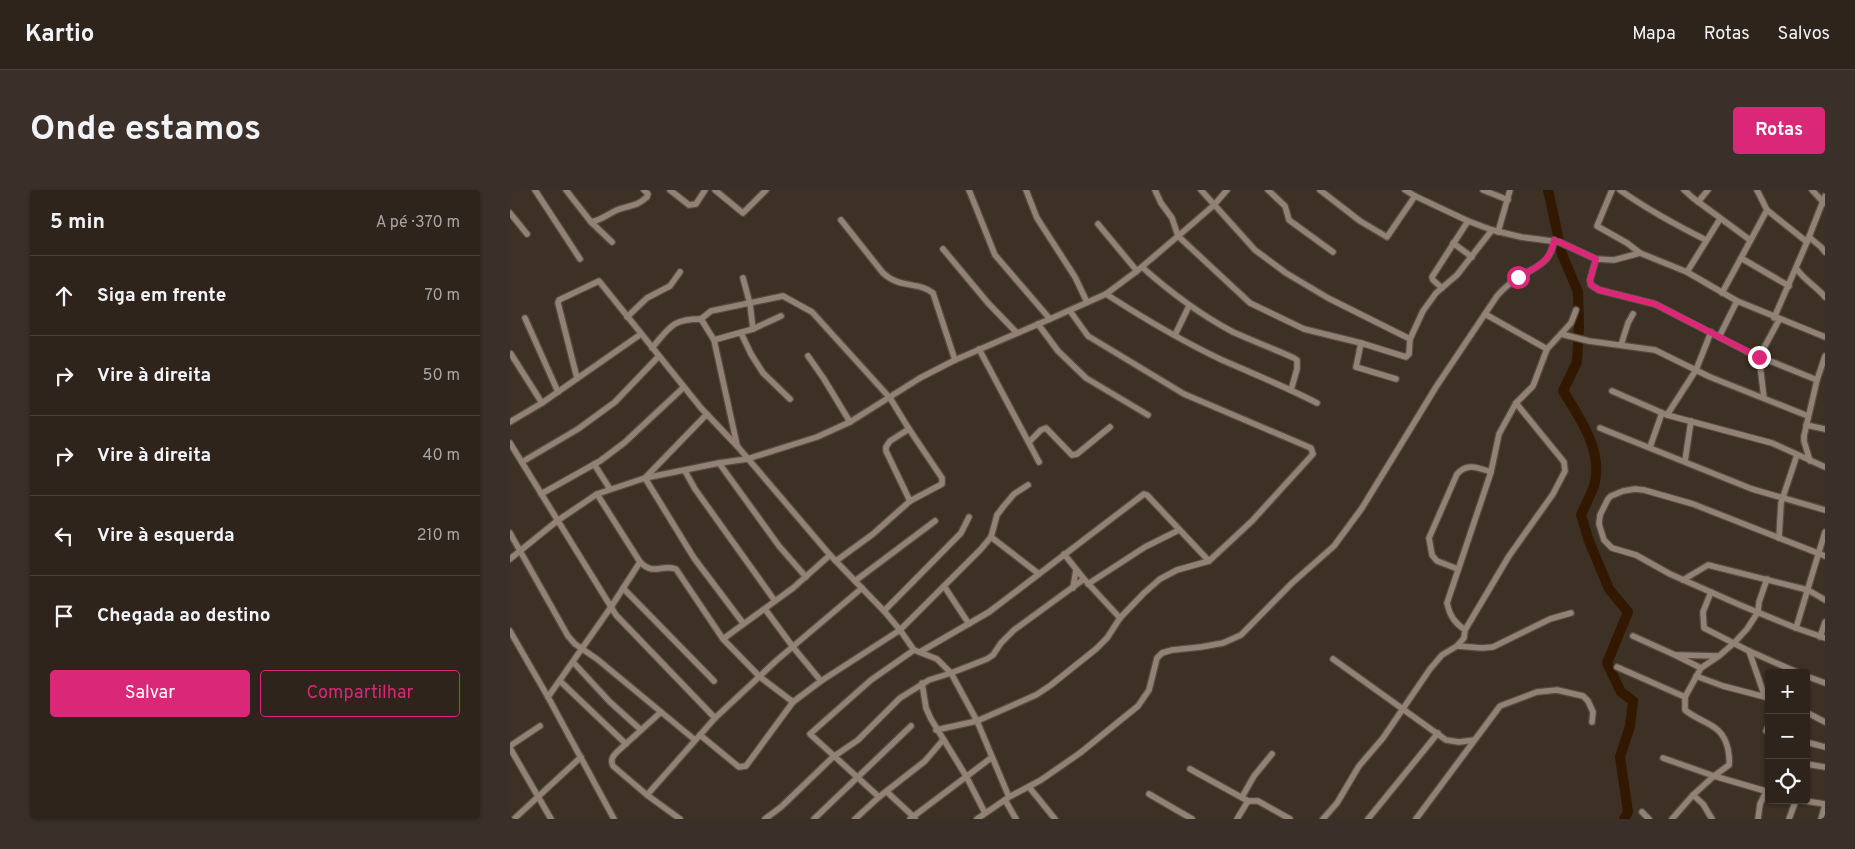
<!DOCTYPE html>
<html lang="pt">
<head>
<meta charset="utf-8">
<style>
	body { margin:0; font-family:Overpass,sans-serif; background:#3a3029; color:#f1f3f6 }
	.controls { position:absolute; right:15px; bottom:15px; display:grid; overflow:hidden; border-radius:5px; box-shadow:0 1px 4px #0004 }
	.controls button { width:45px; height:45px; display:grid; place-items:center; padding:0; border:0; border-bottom:1px solid #49413b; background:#2e241c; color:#f1f3f6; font:25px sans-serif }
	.stop { position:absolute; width:15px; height:15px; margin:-11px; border:4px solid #db2777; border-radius:50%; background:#fff }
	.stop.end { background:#db2777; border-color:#fff; box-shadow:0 1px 5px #0008 }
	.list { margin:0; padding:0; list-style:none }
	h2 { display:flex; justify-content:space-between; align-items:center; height:65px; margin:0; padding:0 20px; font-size:21px }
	h2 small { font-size:16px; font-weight:400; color:#a7a4a3 }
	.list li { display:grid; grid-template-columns:32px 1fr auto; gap:15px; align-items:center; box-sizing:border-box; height:80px; padding:0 20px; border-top:1px solid #49413b }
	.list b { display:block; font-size:19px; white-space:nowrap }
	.list em { font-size:16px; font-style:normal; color:#a7a4a3 }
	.actions { display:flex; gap:10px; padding:15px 20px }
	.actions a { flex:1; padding:11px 0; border:1px solid #db2777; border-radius:5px; text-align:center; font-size:18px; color:#db2777 }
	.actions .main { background:#db2777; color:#fff }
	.icon { flex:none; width:28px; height:28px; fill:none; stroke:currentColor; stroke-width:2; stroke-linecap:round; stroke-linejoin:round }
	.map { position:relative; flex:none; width:1315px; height:629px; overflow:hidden; border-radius:5px }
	header { display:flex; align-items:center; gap:30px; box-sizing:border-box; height:70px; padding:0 25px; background:#2e241c; border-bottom:1px solid #49413b }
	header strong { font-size:24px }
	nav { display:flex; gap:28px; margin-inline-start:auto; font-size:18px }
	.intro { display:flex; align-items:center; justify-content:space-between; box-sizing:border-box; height:120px; padding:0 30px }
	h1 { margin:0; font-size:35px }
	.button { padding:12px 22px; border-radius:5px; background:#db2777; color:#fff; font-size:18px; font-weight:700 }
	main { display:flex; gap:30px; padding:0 30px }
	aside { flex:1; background:#2e241c; border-radius:5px; box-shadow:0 1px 4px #0004 }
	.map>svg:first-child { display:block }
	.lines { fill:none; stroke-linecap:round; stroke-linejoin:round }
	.river { stroke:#331800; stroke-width:10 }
	.minor-casing { stroke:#574c42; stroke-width:8 }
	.minor { stroke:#928276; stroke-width:5.5 }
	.route { stroke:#db2777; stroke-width:6 }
</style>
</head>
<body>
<header>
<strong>Kartio</strong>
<nav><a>Mapa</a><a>Rotas</a><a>Salvos</a></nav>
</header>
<div class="intro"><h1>Onde estamos</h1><a class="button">Rotas</a></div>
<main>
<aside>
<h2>5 min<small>A pé · 370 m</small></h2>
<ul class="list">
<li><svg class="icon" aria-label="ahead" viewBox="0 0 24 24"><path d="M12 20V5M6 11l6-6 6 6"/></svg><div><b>Siga em frente</b></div><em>70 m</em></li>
<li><svg class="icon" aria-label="right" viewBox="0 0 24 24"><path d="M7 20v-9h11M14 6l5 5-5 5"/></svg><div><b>Vire à direita</b></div><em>50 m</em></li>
<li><svg class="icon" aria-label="right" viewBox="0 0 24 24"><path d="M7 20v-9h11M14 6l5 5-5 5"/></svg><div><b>Vire à direita</b></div><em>40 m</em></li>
<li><svg class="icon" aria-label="left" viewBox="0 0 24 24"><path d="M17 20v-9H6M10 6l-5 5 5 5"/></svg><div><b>Vire à esquerda</b></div><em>210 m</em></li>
<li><svg class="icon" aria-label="arrive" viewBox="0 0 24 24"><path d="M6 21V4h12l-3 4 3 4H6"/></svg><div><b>Chegada ao destino</b></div></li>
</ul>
<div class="actions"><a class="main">Salvar</a><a>Compartilhar</a></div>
</aside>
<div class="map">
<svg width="1315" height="629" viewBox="0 0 1315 629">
	<rect width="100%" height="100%" fill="#3d3025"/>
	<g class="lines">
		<path class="river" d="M1038,0L1052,64L1068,102L1069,137L1067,172L1053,201C1070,228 1094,262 1084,296C1081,305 1075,315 1071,325L1079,351L1099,399L1118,422L1097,473L1111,502L1123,511L1120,536L1110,567L1118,622L1114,629"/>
		<g class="minor-casing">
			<g id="minor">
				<path d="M25,0L70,69"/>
				<path d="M56,0L81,32C92,30 98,24 107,20C120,15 126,17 137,7L138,4L134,0"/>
				<path d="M160,0L179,15L186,14L195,0"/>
				<path d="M205,0L233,23L256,0"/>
				<path d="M459,0L485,65L540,129"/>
				<path d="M516,0L527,28L565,87L577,112"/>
				<path d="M645,0L651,13L662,28L668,46L740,113L794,139L851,153L896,167L899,164L900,149L913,121L926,103L947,85L982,40"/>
				<path d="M691,0L745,60L776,83L818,108L900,149"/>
				<path d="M758,0L775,16L779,30L823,62"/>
				<path d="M810,0L850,31L877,47L905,6"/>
				<path d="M895,0L905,6L958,31L982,40L1011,47L1049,52L1086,69L1104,70L1130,63L1177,82L1227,111L1315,147"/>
				<path d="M973,0L998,10"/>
				<path d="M1102,0L1087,36L1117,53L1130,63"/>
				<path d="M1110,0C1138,20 1166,35 1196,50"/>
				<path d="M1174,0L1183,8L1240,50"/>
				<path d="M1247,0L1257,20L1297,52"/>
				<path d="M1302,0L1314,13"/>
				<path d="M1188,12L1198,0"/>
				<path d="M0,23L17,44"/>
				<path d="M331,30L373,83C390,99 408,91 423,103L445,170"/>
				<path d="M81,32L102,52"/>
				<path d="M588,34L627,81"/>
				<path d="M988,42L1000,0"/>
				<path d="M1299,47L1311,57L1315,62"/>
				<path d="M943,53L962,67"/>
				<path d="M433,59L478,113L506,142"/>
				<path d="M1231,68L1279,96"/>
				<path d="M1086,69L1080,90L1081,95L1089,100L1145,114L1238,162L1307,190"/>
				<path d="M632,77C660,102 689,124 723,142C743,151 764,159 784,168L787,170V179L781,200"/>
				<path d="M1286,78C1294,90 1306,96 1315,107"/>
				<path d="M1177,82L1210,29"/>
				<path d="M932,98L923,90L922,87L958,31"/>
				<path d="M1212,103L1257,20"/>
				<path d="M596,104C633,128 672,151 712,170C744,184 776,197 807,213"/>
				<path d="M975,124L1037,159"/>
				<path d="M117,127L137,108L160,96L170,82"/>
				<path d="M15,128L48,202"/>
				<path d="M1264,128L1297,52L1315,6"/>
				<path d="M191,129L201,121L273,106L302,122L380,208L399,239L432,288V294L400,311L363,344L326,371"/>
				<path d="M528,134L548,161L576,188L638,225"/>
				<path d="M243,139L271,126"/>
				<path d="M231,143L241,164L253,183L280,209"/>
				<path d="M1051,144L1079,151L1145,160L1200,187L1298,226"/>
				<path d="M665,145L679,116"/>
				<path d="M1209,147L1227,111"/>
				<path d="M204,150L243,139L240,114L233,88"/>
				<path d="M851,153L846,177L886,189"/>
				<path d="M1111,155L1118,133L1123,124"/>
				<path d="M142,158C160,137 162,129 191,129L204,150L227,255"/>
				<path d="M469,159L529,272"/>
				<path d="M1,164L32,213"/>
				<path d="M298,166L314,189L340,232"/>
				<path d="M67,188L48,113L49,110L89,91L191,218L228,257L320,365L374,421L390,440L404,460L427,469L441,483L467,531L499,607"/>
				<path d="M1102,201L1157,225L1262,253L1315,277"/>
				<path d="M1254,208L1249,167L1269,130"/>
				<path d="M197,224L135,288L184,368L233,433"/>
				<path d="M1157,225L1186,180L1201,142"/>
				<path d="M0,232L32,213L131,144"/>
				<path d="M1296,235L1315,239"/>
				<path d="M1090,238L1242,299L1315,320"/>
				<path d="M399,239L380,251L376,257V261L400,311"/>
				<path d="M519,252L531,240L536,238L562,265L567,264L600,237"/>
				<path d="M0,253L106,425L205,528"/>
				<path d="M1140,257L1152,223"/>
				<path d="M1175,271L1181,231"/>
				<path d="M1300,271L1294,251V246L1307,190L1315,166"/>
				<path d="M12,272L68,239L105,212L149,166"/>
				<path d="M209,273L269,356L296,387"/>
				<path d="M84,274L100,299"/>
				<path d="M175,281L185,299L265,411"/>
				<path d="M31,304L90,271L114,253L174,197"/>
				<path d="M87,304L130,372"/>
				<path d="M0,343L58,446L65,454L87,469L185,550"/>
				<path d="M481,347L529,384"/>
				<path d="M1269,348L1271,313L1287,265"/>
				<path d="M554,364L574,389L610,428"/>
				<path d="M1315,366L1183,314L1134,300L1125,299L1113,301L1101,306L1098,309L1090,325L1089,334L1094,350L1102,358L1126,365L1160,384L1230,415L1286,438L1315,448"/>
				<path d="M0,369L47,331L87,304L135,288L209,273L237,269L307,247L340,232L410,188L445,170L540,129L596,104L627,81L681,35L704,15L717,0"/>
				<path d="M948,379L927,371L922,365L919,348L947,284C958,272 968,278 981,282"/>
				<path d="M1173,390L1198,375L1298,400L1315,410"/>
				<path d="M345,391L425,331"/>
				<path d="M578,394L635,357L669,340"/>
				<path d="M434,396L459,434"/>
				<path d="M113,398L204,491"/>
				<path d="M563,398L566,380"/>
				<path d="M1201,402L1193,422L1194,438L1239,461L1289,483"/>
				<path d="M255,419L283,457L311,491"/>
				<path d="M374,421L451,343L459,327"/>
				<path d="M1286,438L1315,342"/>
				<path d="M955,440C944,432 940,426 937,413L981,282L989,244L1006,213L1023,196L1037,159L1061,133L1066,120"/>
				<path d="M0,441L38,507L104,629"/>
				<path d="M1123,446L1165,465L1191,478"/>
				<path d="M1310,447L1315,432"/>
				<path d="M213,449L283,398L320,365"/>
				<path d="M947,456L972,458L983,457L1040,429L1061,423"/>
				<path d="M1239,461L1255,507"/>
				<path d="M410,462L479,422L634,304L637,305L699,371"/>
				<path d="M1167,465L1208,466"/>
				<path d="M823,469L936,550L949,552L964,550"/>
				<path d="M63,472L100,512L131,540"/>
				<path d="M1107,477L1175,507"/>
				<path d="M1186,486L1213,496L1259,508"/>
				<path d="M1296,486L1315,493"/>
				<path d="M50,491L116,554"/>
				<path d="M412,493L416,518L421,529L456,586L475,623"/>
				<path d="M38,507L101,417L130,372C144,386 150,374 166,379L213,449L250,487L283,512"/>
				<path d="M151,522L108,561C103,566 100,569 103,576L137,605L170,629"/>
				<path d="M1296,522L1315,532"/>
				<path d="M1259,534L1256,541L1259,543"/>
				<path d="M426,540L467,531L526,505L541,495L586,459L597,448L610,428L634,403L650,389L667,380L699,371L742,331L803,264L801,258L674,204L578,146L560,121"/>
				<path d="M190,545L229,577L236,576L283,512L311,491L390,440L471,359L481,347L487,325L493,317L504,304L518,295"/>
				<path d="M1296,552L1315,557"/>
				<path d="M0,556L30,536"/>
				<path d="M0,558L41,629"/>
				<path d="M1153,568L1204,586L1259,602"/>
				<path d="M1296,574L1315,577"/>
				<path d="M680,579L738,611H748L780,629"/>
				<path d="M519,597L545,629"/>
				<path d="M377,602L405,628"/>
				<path d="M639,604L682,629"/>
				<path d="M137,605L205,528L267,470L352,398"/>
				<path d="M1183,605L1193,614L1202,629"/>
				<path d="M369,607L300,544L361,490L404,460"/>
				<path d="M732,607L744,586L762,564"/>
				<path d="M495,610L506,629"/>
				<path d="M1289,610L1315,614"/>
				<path d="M1132,622L1139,629"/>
				<path d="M4,629L71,567"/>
				<path d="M255,629L271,617L323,567L348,550L390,508L419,490L441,483L477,469L483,465L491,453L504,440L574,389"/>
				<path d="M304,629L401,536"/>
				<path d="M345,629L369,607L415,571L433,550"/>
				<path d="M400,629L481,568"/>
				<path d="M467,629L499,607L531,590L570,563L628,516L639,500L647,468L652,463L662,460L691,457L713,453L731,445L782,393L824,356L852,318L926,197L987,106C993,99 1000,93 1008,88C1026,76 1041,74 1044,50"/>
				<path d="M727,629L738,611"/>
				<path d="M813,629L827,613L849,576L873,548L920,479L932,465L947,456L954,448L955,440L999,366L1043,304L1055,281L1054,272L1006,213"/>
				<path d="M858,629L928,543"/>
				<path d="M906,629L990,516L1027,502L1047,500L1073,506L1078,511L1083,522L1082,532"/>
				<path d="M1162,629L1183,605L1204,586L1219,575C1220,570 1219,565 1218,559C1212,533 1194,535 1175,520V507L1191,478L1209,466L1224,453L1237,439L1248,422L1249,412L1257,389"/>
				<path d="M1248,629L1250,614L1256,602"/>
				<path d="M1279,629L1286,610"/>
				<path d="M1311,629L1315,615"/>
			</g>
		</g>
		<use href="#minor" class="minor"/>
	</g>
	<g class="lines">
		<path class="route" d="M1008,87C1026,78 1041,72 1044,50L1050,52L1086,69L1080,90L1081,95L1089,100L1145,114L1249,167"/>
	</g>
</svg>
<div class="controls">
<button>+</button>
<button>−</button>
<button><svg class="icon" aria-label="locate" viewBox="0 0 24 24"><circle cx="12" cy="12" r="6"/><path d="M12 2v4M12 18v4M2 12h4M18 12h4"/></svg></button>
</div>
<div class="stop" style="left:1008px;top:87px"></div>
<div class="stop end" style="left:1249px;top:167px"></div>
</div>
</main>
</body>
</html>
